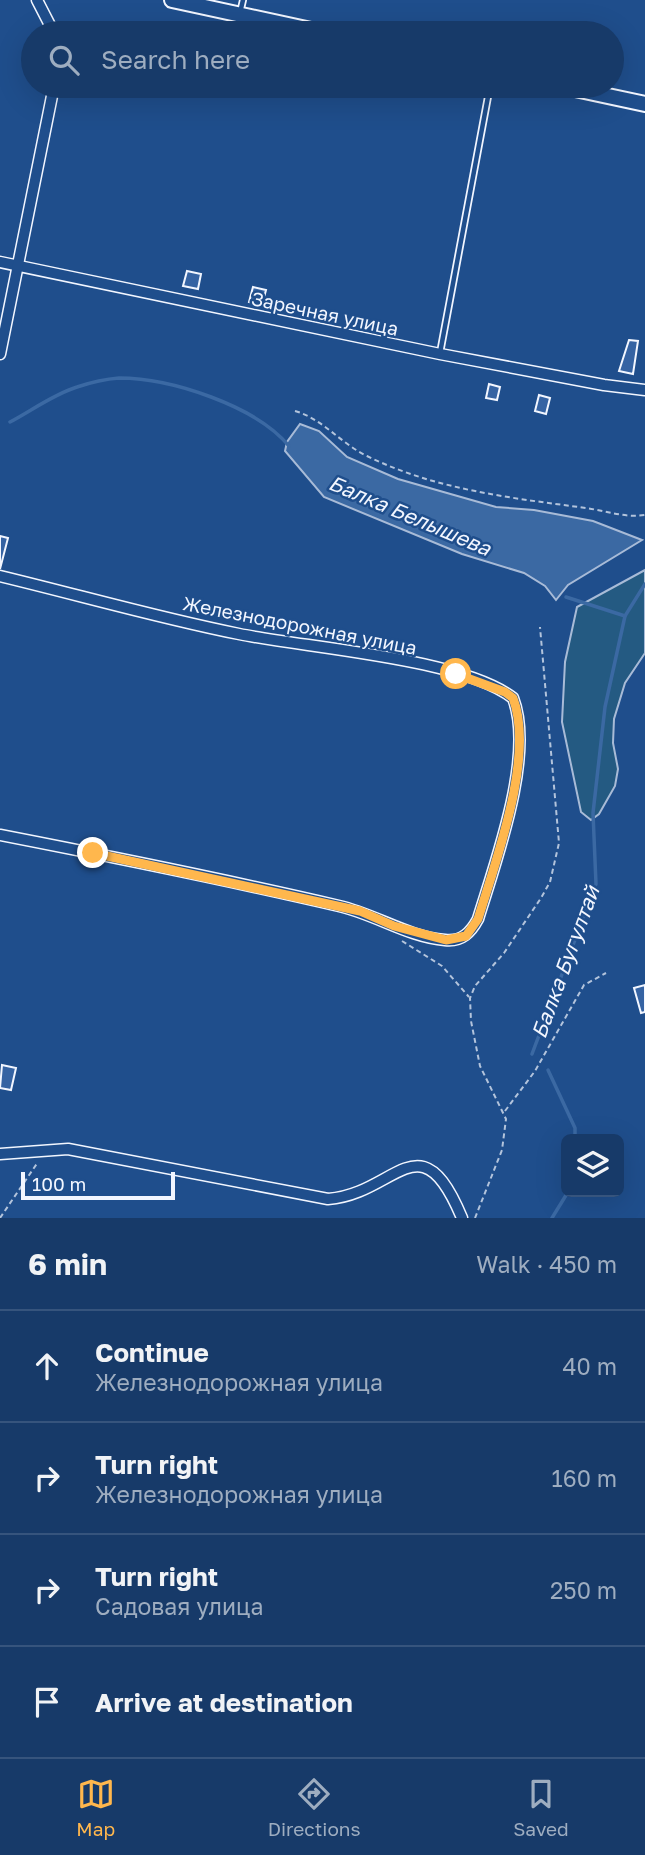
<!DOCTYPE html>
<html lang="en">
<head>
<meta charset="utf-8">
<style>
	body { margin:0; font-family:"Golos Text",sans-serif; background:#20416f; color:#f1f3f6 }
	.controls { position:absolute; right:21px; bottom:21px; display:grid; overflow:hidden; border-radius:10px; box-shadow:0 7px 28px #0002 }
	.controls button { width:63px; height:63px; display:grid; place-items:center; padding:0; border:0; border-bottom:2px solid #36547d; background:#173a69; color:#f1f3f6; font:35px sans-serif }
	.scale { position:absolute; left:21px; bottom:18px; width:154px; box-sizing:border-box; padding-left:7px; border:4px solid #f2f6ff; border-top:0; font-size:19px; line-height:24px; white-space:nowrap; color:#f2f6ff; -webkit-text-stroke:5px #1f4e8c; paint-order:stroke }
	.stop { position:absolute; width:21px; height:21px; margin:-16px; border:5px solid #ffb74d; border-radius:50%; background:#fff }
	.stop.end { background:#ffb74d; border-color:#fff; box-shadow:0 2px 7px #0008 }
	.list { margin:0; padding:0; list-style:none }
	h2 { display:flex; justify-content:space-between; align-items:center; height:91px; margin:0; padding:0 28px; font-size:30px }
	h2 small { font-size:23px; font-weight:400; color:#9eadc0 }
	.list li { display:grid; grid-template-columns:46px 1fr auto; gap:21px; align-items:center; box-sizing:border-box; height:112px; padding:0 28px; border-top:2px solid #36547d }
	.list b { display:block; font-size:26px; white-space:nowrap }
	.list p { margin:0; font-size:23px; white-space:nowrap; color:#9eadc0 }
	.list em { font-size:23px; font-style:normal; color:#9eadc0 }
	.icon { flex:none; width:38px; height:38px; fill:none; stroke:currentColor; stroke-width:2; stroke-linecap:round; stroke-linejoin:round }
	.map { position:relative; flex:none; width:645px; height:1218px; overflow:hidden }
	.search { position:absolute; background:#173a69; box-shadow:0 7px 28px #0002; left:21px; right:21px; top:21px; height:77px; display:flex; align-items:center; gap:18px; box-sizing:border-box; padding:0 24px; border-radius:38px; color:#9eadc0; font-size:26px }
	.sheet { height:539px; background:#173a69 }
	nav { display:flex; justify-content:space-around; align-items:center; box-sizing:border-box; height:98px; border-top:2px solid #36547d; background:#173a69; font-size:19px; color:#9eadc0 }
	nav a { display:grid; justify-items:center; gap:4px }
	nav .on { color:#ffb74d }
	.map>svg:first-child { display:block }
	.green { fill:#245a82; stroke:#a8bbd7; stroke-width:2 }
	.water { fill:#3b69a3; stroke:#a8bbd7; stroke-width:2 }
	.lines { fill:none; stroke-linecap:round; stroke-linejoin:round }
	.stream { stroke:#3b69a3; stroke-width:3.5 }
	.building { fill:#3563a3; stroke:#f2f6ff; stroke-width:2 }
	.lane-casing { stroke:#f2f6ff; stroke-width:8 }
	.street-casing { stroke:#f2f6ff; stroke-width:13 }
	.secondary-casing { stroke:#f2f6ff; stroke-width:18 }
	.path { stroke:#b3c4dc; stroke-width:2; stroke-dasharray:5 3.5; stroke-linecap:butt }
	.lane { stroke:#1f4e8c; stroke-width:4.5 }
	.street { stroke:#1f4e8c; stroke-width:10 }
	.secondary { stroke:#1f4e8c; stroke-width:14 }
	.route { stroke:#ffb74d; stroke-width:9 }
	.labels { text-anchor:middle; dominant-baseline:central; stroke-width:5; stroke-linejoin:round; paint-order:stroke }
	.street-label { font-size:19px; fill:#f2f6ff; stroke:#1f4e8c }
	.water-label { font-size:21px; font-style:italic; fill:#f2f6ff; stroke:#1f4e8c }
</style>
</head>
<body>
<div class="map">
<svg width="645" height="1218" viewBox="0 0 645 1218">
	<rect width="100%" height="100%" fill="#1f4e8c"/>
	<path class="green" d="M645,570V653L625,683L614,719L613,743L618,769L615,786L599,814L591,820L581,812L562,722L565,662L577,607Z"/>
	<path class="water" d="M300,424L319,431L347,457L398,479L496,507L534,510L593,521L642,540L568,585L556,600L545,586L524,573L462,554L324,497L285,451L287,442Z"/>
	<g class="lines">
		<g class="stream">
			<path d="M10,422C31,411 54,394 77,387C89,383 106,379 119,378C171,378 256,406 289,446"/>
			<path d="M566,597L625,616"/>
			<path d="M532,1054L596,884L593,813L605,707L625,616L645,584"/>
			<path d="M548,1070L575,1128V1139"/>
			<path d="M552,1218L568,1192"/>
		</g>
	</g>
	<g class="building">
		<path d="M187,271L201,274L198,289L183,286Z"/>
		<path d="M253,287L266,290L262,305L249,302Z"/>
		<path d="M629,340L638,341L633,374L619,371Z"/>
		<path d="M489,384L500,387L497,400L486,398Z"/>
		<path d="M539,395L550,398L546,414L535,411Z"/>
		<path d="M0,536L8,538L0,569Z"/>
		<path d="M645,985V1012L641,1013L634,988Z"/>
		<path d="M2,1065L16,1068L11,1090L0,1088Z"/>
	</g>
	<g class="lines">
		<g class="lane-casing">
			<g id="lane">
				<path d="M240,13L243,0"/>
				<path d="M440,353L490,86"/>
			</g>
		</g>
		<g class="street-casing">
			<g id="street">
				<path d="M37,0L54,33"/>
				<path d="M0,262L440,354L604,385L645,390"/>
				<path d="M0,354L54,86"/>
				<path d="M0,576C79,595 159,618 239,634C307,648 461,658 513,698C535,755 496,860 478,919C471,932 462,942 445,940C408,937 375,914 339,906C227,880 113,857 0,835"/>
				<path d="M0,1154L68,1149L328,1199C396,1194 420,1117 462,1218"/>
			</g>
		</g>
		<g class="secondary-casing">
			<g id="secondary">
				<path d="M172,0L325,33"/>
				<path d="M561,86L645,104"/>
			</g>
		</g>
		<g class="path">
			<path d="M295,411C323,419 340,443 367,456C436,490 512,498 586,508C606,511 625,518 645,515"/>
			<path d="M402,941L442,966L469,997"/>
			<path d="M505,1111L535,1071L584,985L606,973"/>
			<path d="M0,1218L38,1162"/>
			<path d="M475,1218L502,1150L506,1119L480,1066L471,1021L470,998L475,986L504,953L541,898L550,882L559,843L540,627"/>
		</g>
		<use href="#lane" class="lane"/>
		<use href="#street" class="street"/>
		<use href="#secondary" class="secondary"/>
	</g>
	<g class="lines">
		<path class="route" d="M93,853L360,911L394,926L446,940L466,936L478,919C496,860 535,756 513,698L505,692L456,674"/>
	</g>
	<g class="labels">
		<g class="street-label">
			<text transform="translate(325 313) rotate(12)">Заречная улица</text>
			<text transform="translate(300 625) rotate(11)">Железнодорожная улица</text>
		</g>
		<g class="water-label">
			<text transform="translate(410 515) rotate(23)">Балка Белышева</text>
			<text transform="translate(565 962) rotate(-70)">Балка Бугултай</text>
		</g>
	</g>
</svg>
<div class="controls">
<button><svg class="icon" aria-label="layers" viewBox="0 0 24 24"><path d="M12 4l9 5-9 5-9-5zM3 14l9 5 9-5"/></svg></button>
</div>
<div class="scale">100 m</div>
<div class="stop" style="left:456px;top:674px"></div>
<div class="stop end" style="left:93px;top:853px"></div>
<div class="search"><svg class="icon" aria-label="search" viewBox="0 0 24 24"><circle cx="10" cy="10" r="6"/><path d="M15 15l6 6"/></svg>Search here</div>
</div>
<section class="sheet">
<h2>6 min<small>Walk · 450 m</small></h2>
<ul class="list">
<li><svg class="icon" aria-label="ahead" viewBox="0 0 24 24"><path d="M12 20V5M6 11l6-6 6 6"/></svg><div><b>Continue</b><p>Железнодорожная улица</p></div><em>40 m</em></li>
<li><svg class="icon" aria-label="right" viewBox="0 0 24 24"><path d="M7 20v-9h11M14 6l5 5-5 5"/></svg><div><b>Turn right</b><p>Железнодорожная улица</p></div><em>160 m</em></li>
<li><svg class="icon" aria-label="right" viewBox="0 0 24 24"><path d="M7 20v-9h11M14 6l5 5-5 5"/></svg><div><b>Turn right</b><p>Садовая улица</p></div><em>250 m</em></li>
<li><svg class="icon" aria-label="arrive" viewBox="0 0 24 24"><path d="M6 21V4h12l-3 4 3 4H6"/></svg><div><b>Arrive at destination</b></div></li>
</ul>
</section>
<nav>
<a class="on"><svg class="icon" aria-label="map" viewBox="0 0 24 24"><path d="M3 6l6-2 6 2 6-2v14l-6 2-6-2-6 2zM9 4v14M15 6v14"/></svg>Map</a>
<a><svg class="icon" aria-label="directions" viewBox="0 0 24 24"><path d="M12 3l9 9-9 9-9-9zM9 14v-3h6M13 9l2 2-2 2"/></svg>Directions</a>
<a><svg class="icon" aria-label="saved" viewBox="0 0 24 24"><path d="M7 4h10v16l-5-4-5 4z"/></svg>Saved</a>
</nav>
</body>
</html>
